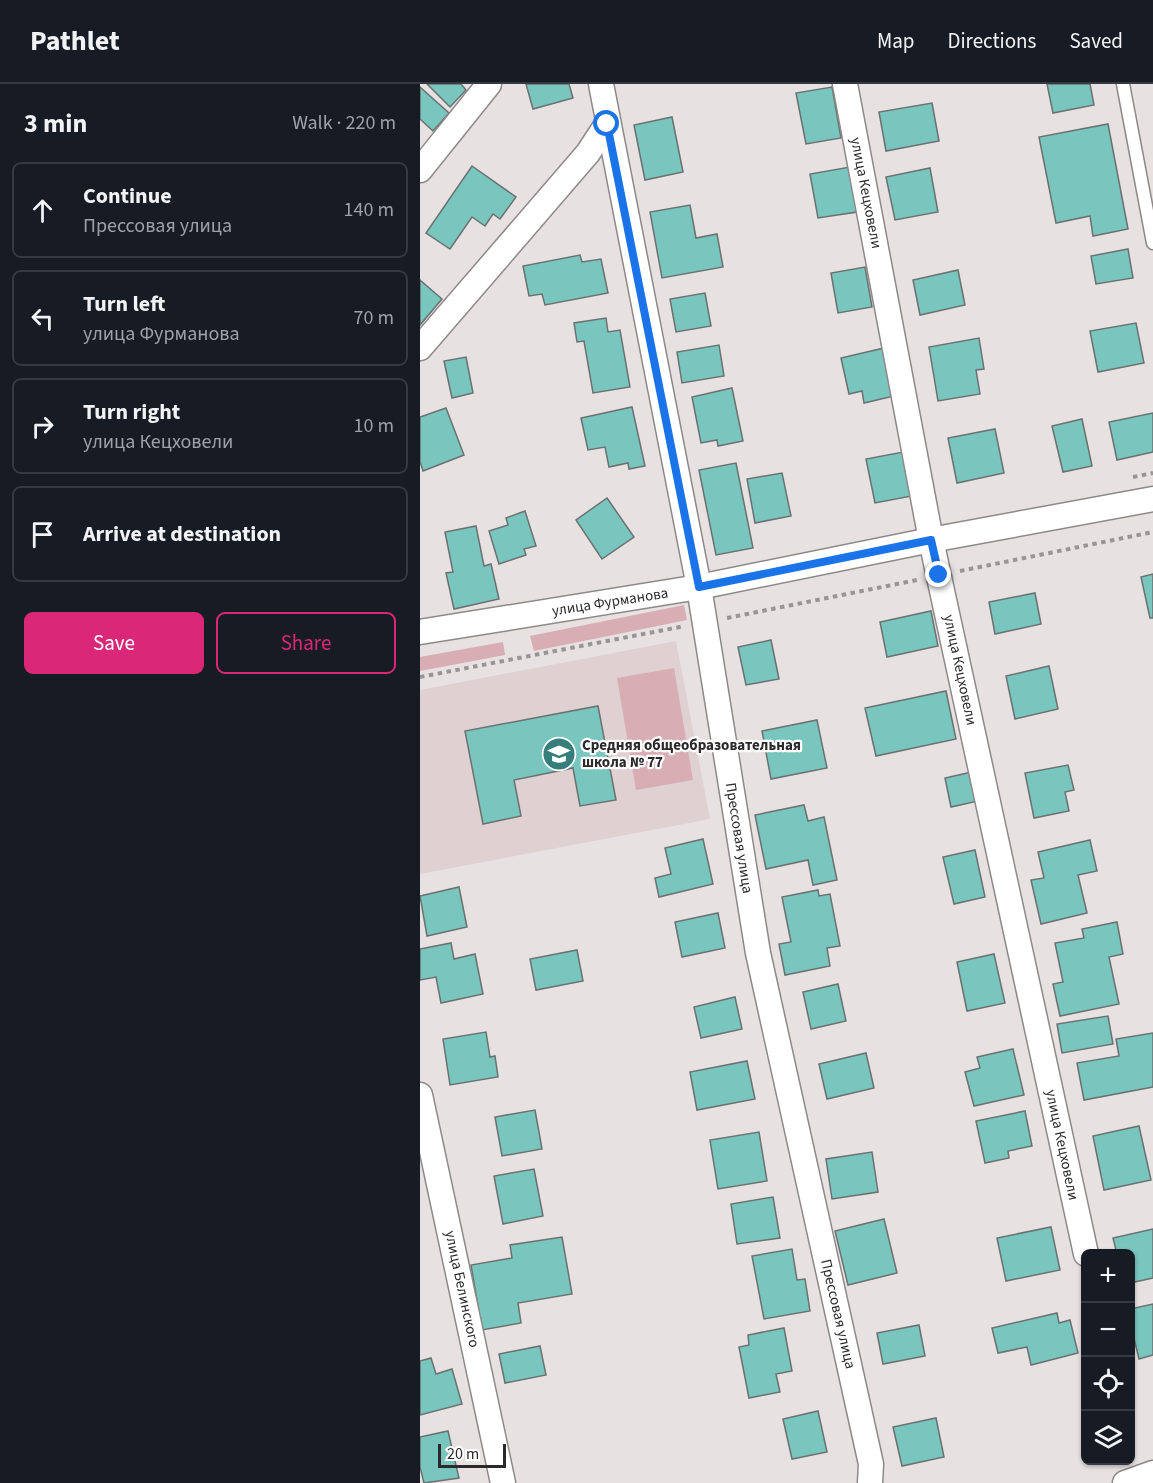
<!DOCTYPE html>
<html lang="en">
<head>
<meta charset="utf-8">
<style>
	body { margin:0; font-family:"Source Sans 3",sans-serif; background:#242831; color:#f1f3f6 }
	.controls { position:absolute; right:18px; bottom:18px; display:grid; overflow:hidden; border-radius:9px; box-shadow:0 2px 4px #0004 }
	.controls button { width:54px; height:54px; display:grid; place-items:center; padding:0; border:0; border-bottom:2px solid #363941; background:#171b24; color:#f1f3f6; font:30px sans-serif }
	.scale { position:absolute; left:18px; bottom:15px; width:68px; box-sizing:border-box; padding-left:6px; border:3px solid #2b2929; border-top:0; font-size:16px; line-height:21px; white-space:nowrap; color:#2b2929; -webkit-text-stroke:4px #fff; paint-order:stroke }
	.stop { position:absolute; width:18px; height:18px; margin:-14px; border:4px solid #1a73e8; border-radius:50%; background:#fff }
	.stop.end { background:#1a73e8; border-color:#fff; box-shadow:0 2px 6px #0008 }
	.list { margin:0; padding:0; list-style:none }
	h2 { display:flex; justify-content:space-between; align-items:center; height:78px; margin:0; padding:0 24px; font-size:26px }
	h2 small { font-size:20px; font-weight:400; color:#9ea1a6 }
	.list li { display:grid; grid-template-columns:39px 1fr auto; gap:18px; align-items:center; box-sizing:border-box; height:96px; margin:0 12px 12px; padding:0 12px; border:2px solid #363941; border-radius:9px }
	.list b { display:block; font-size:22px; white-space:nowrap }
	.list p { margin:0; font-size:20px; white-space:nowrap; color:#9ea1a6 }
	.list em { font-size:20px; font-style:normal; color:#9ea1a6 }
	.actions { display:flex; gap:12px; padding:18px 24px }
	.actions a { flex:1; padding:14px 0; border:2px solid #db2777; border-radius:9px; text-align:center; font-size:21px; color:#db2777 }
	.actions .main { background:#db2777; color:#fff }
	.icon { flex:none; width:33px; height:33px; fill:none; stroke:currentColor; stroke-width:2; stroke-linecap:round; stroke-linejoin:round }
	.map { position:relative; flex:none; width:733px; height:1399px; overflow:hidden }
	header { display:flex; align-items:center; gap:36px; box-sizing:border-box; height:84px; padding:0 30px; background:#171b24; border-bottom:2px solid #363941 }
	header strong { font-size:28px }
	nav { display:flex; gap:33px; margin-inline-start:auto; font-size:21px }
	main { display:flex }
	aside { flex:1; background:#171b24 }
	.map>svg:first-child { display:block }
	.built { fill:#dfd0d2 }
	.green { fill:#d9adb4 }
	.building { fill:#79c6bf; stroke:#6b7170; stroke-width:1.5 }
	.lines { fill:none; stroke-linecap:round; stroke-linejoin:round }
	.lane-casing { stroke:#8e8989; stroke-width:15 }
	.street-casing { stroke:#8e8989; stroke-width:27 }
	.path { stroke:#999495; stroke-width:4; stroke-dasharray:4.5 4.5; stroke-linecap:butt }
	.lane { stroke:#fff; stroke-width:12 }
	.street { stroke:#fff; stroke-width:24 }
	.route { stroke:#1a73e8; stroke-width:8 }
	.labels { text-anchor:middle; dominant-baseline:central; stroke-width:4.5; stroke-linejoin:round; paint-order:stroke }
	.street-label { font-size:15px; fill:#2b2929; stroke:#fff }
	.poi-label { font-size:15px; font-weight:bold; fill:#2b2929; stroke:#fff; text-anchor:start }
</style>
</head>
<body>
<header>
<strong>Pathlet</strong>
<nav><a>Map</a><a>Directions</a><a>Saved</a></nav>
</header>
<main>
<aside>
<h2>3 min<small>Walk · 220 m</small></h2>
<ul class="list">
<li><svg class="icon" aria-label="ahead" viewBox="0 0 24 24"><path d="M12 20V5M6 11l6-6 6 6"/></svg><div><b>Continue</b><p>Прессовая улица</p></div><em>140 m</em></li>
<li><svg class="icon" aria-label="left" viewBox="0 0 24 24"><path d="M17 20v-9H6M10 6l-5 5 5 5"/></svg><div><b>Turn left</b><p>улица Фурманова</p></div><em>70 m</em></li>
<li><svg class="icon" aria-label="right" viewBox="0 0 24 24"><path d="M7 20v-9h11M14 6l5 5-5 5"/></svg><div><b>Turn right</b><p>улица Кецховели</p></div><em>10 m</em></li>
<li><svg class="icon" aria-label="arrive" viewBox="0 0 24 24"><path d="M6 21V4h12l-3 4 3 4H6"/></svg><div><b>Arrive at destination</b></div></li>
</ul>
<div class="actions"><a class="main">Save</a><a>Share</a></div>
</aside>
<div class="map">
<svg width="733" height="1399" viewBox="0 0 733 1399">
	<rect width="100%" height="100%" fill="#e7e1e2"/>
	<path class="built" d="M256,557L290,735L0,790V606Z"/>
	<g class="green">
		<path d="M264,521L267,536L114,567L110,552Z"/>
		<path d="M83,558L85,571L0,587V573Z"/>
		<path d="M254,584L273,696L216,706L197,594Z"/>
	</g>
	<g class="building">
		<path d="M7,0H41L46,6L30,23Z"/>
		<path d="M106,0H149L153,14L113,25Z"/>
		<path d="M627,0H670L674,21L633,29Z"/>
		<path d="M0,3L29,29L13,47L0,35Z"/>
		<path d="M412,3L421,54L386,60L376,9Z"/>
		<path d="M512,19L519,57L466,67L459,28Z"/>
		<path d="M252,33L263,88L225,96L214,41Z"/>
		<path d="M688,40L708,145L673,152L670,132L636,139L619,53Z"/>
		<path d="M52,82L96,113L80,135L73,130L65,142L52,133L30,165L6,149Z"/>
		<path d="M430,83L437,128L398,134L390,90Z"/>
		<path d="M510,84L518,128L475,136L466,93Z"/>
		<path d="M270,121L276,154L297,150L303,183L242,194L230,128Z"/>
		<path d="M708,165L713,194L676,200L671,172Z"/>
		<path d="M160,171L162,178L181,175L188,209L125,221L122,210L109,212L103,182Z"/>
		<path d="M445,183L452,223L418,229L411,189Z"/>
		<path d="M538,186L545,221L500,231L493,196Z"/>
		<path d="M0,196L22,215L0,241Z"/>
		<path d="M285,209L291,242L256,248L250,215Z"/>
		<path d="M186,234L188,248L200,246L210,303L173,309L164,257L157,258L154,239Z"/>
		<path d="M716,239L724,279L678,288L670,247Z"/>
		<path d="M559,254L564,285L556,286L560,310L518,317L509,263Z"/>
		<path d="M299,261L304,292L262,299L257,268Z"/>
		<path d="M464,264L474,312L444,319L442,307L429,310L421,274Z"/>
		<path d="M46,273L53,309L32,314L24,277Z"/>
		<path d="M312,304L323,357L298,362L297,356L281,359L272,313Z"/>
		<path d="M212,323L225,382L209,385L208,379L189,383L185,363L168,366L161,334Z"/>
		<path d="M26,324L44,371L3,387L0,378V333Z"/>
		<path d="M733,329V368L697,376L689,338Z"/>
		<path d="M662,335L672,382L643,388L632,342Z"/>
		<path d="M575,345L584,389L537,399L528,354Z"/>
		<path d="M483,368L492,412L455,419L446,375Z"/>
		<path d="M316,379L333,464L296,471L279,386Z"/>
		<path d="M362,389L371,432L335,439L327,395Z"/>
		<path d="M187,414L214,453L182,475L156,436Z"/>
		<path d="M105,427L116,462L104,465L106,471L79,480L69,447L88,441L86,434Z"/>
		<path d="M56,442L64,482L71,480L79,515L34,525L26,489L33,488L25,448Z"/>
		<path d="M733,490V534H730L721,493Z"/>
		<path d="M615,509L621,540L575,550L569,518Z"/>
		<path d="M511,527L518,562L467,573L460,538Z"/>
		<path d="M351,556L359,595L326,601L318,563Z"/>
		<path d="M629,582L638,625L595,635L586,592Z"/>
		<path d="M526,607L536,655L456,672L445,624Z"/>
		<path d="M178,622L196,716L160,722L153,684L94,696L101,732L63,740L45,647Z"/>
		<path d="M397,636L407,684L351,695L342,647Z"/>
		<path d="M648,681L654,706L645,708L649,727L614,734L605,689Z"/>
		<path d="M552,688L558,717L531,723L525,694Z"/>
		<path d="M384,721L388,737L404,733L417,796L393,801L388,776L346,785L335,731Z"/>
		<path d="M283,755L293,800L239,813L235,794L251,790L245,764Z"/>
		<path d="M670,756L677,787L658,791L667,829L621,840L611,796L624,794L618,768Z"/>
		<path d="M555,766L565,813L534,820L523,773Z"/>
		<path d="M39,803L47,843L7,852L0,812Z"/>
		<path d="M398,806L399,812L410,810L420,862L407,864L410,882L365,891L359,860L371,858L362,813Z"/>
		<path d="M298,829L305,864L262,873L255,838Z"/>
		<path d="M697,838L703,870L689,873L699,920L640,932L633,900L643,898L635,859L664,854L662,845Z"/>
		<path d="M31,859L34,875L55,870L63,910L21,919L16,893L0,896V865Z"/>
		<path d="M157,866L163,897L116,906L110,875Z"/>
		<path d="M574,870L585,919L547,927L537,878Z"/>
		<path d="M418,900L426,937L391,945L383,908Z"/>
		<path d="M315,913L322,945L281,954L274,923Z"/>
		<path d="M688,932L693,960L642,969L637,940Z"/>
		<path d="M66,948L70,973L75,972L78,993L30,1001L23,955Z"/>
		<path d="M733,949V1003L664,1016L657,979L699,972L696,955Z"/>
		<path d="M593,965L604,1011L554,1022L545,988L560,984L557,973Z"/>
		<path d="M446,969L454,1004L407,1015L399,980Z"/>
		<path d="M327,977L335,1015L277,1026L270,988Z"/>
		<path d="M115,1026L122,1065L82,1072L75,1033Z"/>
		<path d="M605,1027L612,1062L588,1067L589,1074L565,1079L556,1037Z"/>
		<path d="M719,1042L731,1096L684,1106L673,1052Z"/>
		<path d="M339,1048L347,1097L298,1105L290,1056Z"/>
		<path d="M452,1068L458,1108L412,1115L406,1075Z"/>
		<path d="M114,1085L123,1132L83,1140L74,1092Z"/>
		<path d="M353,1113L360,1154L317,1160L311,1120Z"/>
		<path d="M464,1135L477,1189L428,1201L415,1147Z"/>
		<path d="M631,1143L640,1186L586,1197L577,1154Z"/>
		<path d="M733,1145V1194L710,1199V1170H697L693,1154Z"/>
		<path d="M142,1153L152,1210L98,1219L101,1239L62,1246L51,1181L92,1174L90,1161Z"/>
		<path d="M372,1165L377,1196L385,1195L390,1227L344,1235L332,1172Z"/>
		<path d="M733,1220V1271L719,1275L710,1238V1225Z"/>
		<path d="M637,1229L639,1239L650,1236L658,1269L611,1281L607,1263L578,1269L572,1244Z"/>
		<path d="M499,1241L505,1272L463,1280L457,1249Z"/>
		<path d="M364,1244L372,1287L356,1290L360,1308L329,1314L319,1263L329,1261L328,1251Z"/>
		<path d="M120,1262L126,1291L85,1299L79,1270Z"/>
		<path d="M11,1274L16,1290L32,1285L42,1320L0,1331V1277Z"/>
		<path d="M398,1327L407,1368L372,1375L363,1335Z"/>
		<path d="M516,1334L524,1373L482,1382L473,1343Z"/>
		<path d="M28,1347L39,1394L4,1399L0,1383V1353Z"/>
	</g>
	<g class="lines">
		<g class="lane-casing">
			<path id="lane" d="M703,0L733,159"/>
		</g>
		<g class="street-casing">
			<g id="street">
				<path d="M181,0L279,503L338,869L451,1380L450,1399"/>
				<path d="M425,0L511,456L666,1170"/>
				<path d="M0,86L69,0"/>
				<path d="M0,264L168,69L187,40"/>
				<path d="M0,548L279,503L511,456L733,415"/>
				<path d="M0,1011L83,1399"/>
				<path d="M705,1399L733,1389"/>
			</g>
		</g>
		<g class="path">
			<path d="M713,393L733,389"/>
			<path d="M540,487L733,448"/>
			<path d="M307,534L497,496"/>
			<path d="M0,593L265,542"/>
		</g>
		<use href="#lane" class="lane"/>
		<use href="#street" class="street"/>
	</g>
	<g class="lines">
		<path class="route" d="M187,40L279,503L511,456L519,491"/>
	</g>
	<defs>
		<g id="school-disc" transform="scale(1.725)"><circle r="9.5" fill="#367e79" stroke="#fff"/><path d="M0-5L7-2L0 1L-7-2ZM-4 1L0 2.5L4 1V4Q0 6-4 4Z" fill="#fff"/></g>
	</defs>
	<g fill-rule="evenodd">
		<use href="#school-disc" x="139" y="670"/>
	</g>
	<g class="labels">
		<g class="street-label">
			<text transform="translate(446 109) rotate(79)">улица Кецховели</text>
			<text transform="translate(190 518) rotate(-9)">улица Фурманова</text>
			<text transform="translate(540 586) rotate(78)">улица Кецховели</text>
			<text transform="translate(319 754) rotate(81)">Прессовая улица</text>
			<text transform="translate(642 1061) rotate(78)">улица Кецховели</text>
			<text transform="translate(42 1205) rotate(78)">улица Белинского</text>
			<text transform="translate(418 1230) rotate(77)">Прессовая улица</text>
		</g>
		<g class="poi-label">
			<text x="162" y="661">Средняя общеобразовательная<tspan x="162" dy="17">школа № 77</tspan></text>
		</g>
	</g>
</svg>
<div class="controls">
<button>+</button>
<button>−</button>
<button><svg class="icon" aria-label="locate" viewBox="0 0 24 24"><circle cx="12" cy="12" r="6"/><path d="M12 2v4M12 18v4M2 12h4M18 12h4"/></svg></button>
<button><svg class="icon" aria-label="layers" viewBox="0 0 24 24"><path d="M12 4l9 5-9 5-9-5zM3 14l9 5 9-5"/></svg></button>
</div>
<div class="scale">20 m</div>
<div class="stop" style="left:187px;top:40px"></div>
<div class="stop end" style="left:519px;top:491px"></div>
</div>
</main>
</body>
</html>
